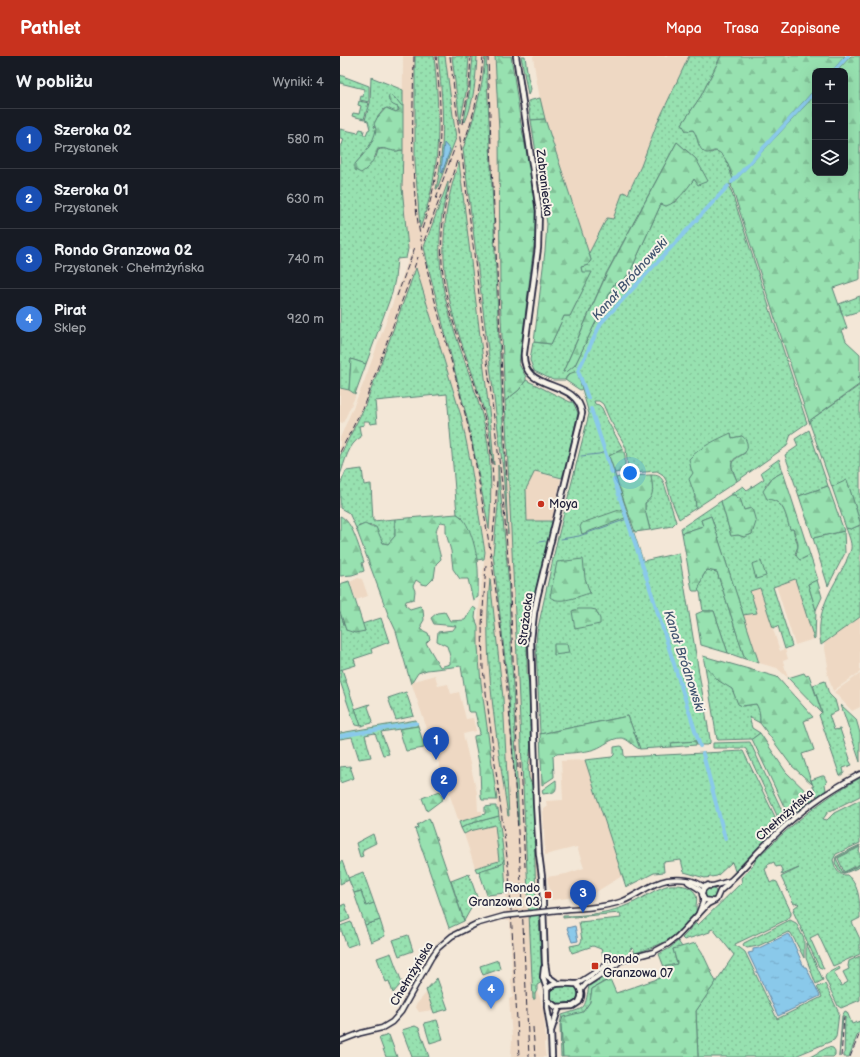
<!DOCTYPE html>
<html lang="pl">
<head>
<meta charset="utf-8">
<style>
	body { margin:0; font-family:"Balsamiq Sans",sans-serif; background:#242831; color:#f1f3f6 }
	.controls { position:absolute; right:12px; top:12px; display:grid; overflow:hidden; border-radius:8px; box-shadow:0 4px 16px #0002 }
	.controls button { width:36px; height:36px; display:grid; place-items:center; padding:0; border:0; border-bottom:1px solid #363941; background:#171b24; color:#f1f3f6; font:20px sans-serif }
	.you { position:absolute; left:290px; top:417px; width:14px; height:14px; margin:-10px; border:3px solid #fff; border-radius:50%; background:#1a73e8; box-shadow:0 0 0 6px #1a73e833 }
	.badge { display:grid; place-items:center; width:26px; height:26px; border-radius:50%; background:#c8321e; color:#fff; font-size:13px; font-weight:700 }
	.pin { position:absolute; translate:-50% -33px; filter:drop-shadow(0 1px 2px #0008) }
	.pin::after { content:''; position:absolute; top:21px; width:14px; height:12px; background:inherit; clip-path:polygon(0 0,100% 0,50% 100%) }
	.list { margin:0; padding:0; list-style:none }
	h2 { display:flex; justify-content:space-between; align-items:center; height:52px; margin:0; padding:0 16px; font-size:17px }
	h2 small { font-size:13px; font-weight:400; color:#9ea1a6 }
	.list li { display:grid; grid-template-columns:26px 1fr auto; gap:12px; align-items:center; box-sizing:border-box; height:60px; padding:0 16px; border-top:1px solid #363941 }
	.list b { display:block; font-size:15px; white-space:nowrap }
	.list p { margin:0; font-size:13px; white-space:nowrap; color:#9ea1a6 }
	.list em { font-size:13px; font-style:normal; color:#9ea1a6 }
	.icon { flex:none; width:22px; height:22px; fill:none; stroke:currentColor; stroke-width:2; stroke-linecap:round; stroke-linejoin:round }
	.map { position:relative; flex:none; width:520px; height:1001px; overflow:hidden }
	header { display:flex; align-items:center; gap:24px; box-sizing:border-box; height:56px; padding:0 20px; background:#c8321e; color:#fff }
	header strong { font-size:19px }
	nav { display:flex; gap:22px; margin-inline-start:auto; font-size:14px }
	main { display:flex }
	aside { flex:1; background:#171b24 }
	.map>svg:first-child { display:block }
	.built { fill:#eed8c3 }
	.grass { fill:url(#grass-dots); stroke:#5c8276; fill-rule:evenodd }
	.forest { fill:url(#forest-firs); stroke:#5c8276 }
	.water { fill:url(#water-ripples); stroke:#6086a4 }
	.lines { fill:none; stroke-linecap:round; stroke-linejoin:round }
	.stream { stroke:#6086a4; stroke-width:1 }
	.canal { stroke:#8ac9ea; stroke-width:4 }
	.tertiary-casing { stroke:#22223b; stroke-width:7 }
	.secondary-casing { stroke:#22223b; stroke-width:8 }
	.tertiary { stroke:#f7f3e8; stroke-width:4 }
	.secondary { stroke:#f7f3e8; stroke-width:4.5 }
	.rail { stroke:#22223b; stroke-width:1; stroke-dasharray:6 3; stroke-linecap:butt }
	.tertiary-bridge-casing { stroke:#22223b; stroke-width:7; stroke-linecap:butt }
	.tertiary-bridge { stroke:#f7f3e8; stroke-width:4 }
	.poi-dot { fill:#c8321e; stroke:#f7f3e8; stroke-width:1.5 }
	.labels { text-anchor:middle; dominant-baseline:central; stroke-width:4; stroke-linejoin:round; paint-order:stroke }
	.street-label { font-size:12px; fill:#22223b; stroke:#f7f3e8 }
	.poi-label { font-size:12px; fill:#22223b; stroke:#f7f3e8; text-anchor:start }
	.water-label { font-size:13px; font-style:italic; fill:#415470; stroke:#f7f3e8 }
</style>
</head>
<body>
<header>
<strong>Pathlet</strong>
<nav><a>Mapa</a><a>Trasa</a><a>Zapisane</a></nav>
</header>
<main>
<aside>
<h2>W pobliżu<small>Wyniki: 4</small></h2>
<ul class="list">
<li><span class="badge" style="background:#1a4fb4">1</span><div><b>Szeroka 02</b><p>Przystanek</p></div><em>580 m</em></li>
<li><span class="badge" style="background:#1a4fb4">2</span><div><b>Szeroka 01</b><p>Przystanek</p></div><em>630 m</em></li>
<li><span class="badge" style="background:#1a4fb4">3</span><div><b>Rondo Granzowa 02</b><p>Przystanek · Chełmżyńska</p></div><em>740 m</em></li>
<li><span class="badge" style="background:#3f7fe0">4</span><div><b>Pirat</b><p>Sklep</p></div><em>920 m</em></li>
</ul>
</aside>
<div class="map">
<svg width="520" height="1001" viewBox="0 0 520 1001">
	<defs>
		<pattern id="grass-dots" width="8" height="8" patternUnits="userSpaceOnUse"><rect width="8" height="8" fill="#97e1b0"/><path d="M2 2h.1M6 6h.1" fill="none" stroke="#82c198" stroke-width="1.8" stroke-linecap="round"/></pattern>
		<pattern id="forest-firs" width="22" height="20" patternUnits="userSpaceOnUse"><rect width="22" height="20" fill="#97e1b0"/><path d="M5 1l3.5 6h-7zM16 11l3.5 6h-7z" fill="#82c198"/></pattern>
		<pattern id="water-ripples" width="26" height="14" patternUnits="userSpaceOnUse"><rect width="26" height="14" fill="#8ac9ea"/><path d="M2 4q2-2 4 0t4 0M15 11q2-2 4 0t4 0" fill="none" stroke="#77acca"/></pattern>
	</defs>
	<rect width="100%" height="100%" fill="#f3e7d7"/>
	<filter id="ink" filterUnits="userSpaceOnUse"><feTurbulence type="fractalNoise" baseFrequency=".025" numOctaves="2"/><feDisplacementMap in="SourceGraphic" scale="8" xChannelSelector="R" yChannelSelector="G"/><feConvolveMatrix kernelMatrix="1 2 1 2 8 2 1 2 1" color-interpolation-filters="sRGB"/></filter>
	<g filter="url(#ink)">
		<g class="built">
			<path d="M63,0H160L179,308L201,907L196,935H197L201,944L204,958L206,986L204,987L205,997L206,1001H171L172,982L169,943L173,941L171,924L172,918L170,865H167L164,803L141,627L138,591V564L145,496L144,485L130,404L121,360L76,213L25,350L0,400V382L24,326L72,194L68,193L62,131Z"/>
			<path d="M193,0H349L316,70L301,110L288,138L283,136L273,164L267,162L249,197L202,54L196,21Z"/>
			<path d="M2,331L15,338V341L3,367L0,366V332Z"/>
			<path d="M194,415L221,423L212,464L187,466L186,432Z"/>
			<path d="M18,522L22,523L28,540L16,544L10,526Z"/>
			<path d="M455,523L474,583L455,589L436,529Z"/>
			<path d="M420,532L440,595L445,593L448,603L443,605L448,622L437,612L419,607L403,559L417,557L410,535Z"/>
			<path d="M520,561V616L493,635L487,617L488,615L487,611L488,610L484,587Z"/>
			<path d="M520,618V651L512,655L494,636Z"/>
			<path d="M95,619L98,630L108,628L111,638L119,636L126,663L133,662L136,675L123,678L137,737L138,755H142V759L119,766L71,626Z"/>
			<path d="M245,704L282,820L251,839L212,844L207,821L226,818L244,812L237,791L205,799L203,752L207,751L206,745L223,744L221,705Z"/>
			<path d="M155,768L159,805L135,812L124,778L130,775Z"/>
			<path d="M87,936L93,954L79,956L75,950Z"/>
		</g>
		<g class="grass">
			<path d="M75,0H94C100,60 102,115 80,172L75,106Z"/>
			<path d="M98,0H105L116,82L97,133H96C106,87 103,46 98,0Z"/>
			<path d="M112,0H126V3H127V0H129L127,31L120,67Z"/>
			<path d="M133,0H137C136,20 134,47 125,66L124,65L130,33Z"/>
			<path d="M145,0H146L168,478L163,414L123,93C134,63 143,32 145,0Z"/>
			<path d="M181,0H185L188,22L191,33L188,39Z"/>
			<path d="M349,0H381L361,40L342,68L349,75L353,74L356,78L360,91L371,97C384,89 390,115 393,123L475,33V39L391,129L389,128L467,367L451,378L447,390L397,425C390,406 388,407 405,397L402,380L392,382L391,377L354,417C353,430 355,440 356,452L339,463L332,446L326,424L322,418L317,415L293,417L288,415L286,392L282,384L270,364L263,348L259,345H254L255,348L259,349L262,352L267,364L283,393L269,400L303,505L339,497L370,683V687L368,689H356V685L332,687V691L300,693L288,660L200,678L196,590L197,576L217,485L249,358L237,315L227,320L225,324H213L194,315L190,304L193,286L211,288L224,260H230L251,217H242L241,211L248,209L251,204L249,197L267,162L273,163L283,136L288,138L301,110L316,70ZM337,86L356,103L362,115L341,138L336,146L321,148L291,214L283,225L274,228L235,309L223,316L267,216Z"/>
			<path d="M0,19L29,30V46L20,44L21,40L23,41L24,33L0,27Z"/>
			<path d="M31,21L63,34V50H61L56,43L48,41C49,47 53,49 58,51V55L54,56L48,52L44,53L37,62L34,71L37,73C34,87 24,98 15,108L36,101L38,94C46,91 49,95 56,95C58,95 60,94 63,94L62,131L68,193L66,202L57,203L55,223L52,237L26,308L11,303L9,334L0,332V89H2L4,83L0,82V73L18,77L20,73L24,74L23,79H26L28,74L30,73L28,65L25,64L30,47Z"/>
			<path d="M200,42L205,63L191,64L188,45Z"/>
			<path d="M19,45L29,47L24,63L12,60L13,57L19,58L21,50L18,49Z"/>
			<path d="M119,106L151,371L154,409C151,402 151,389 150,380C148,368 145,356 141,345C132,312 117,280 110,246C99,199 103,152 119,106Z"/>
			<path d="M108,126C109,132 103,149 102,158C99,180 99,203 102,225C109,271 130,314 142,359C152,397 152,434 149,473L129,370L90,218L84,191Z"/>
			<path d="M76,212L121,360L130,404L145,496L144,503L137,504L122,461L117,458L107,338L35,345L37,367L30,368L29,365H24V369L19,370L21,381C8,388 5,406 0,419V400L25,350Z"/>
			<path d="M520,240V255L503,260L499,248Z"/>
			<path d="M518,320H520V466L507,425L492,431L469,365L520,329Z"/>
			<path d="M186,324L230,346H233L238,357L227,405L222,422L195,415L186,433L187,465H213L192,550L187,565V617L189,628L191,689L188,712L189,722L193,731L196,849L199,857L202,926L197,929V934L195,938V943H193L165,345L179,334Z"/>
			<path d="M469,374L488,430L459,440L445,399L458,390L455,383Z"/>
			<path d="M439,403L443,416L432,422L425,430L431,443C445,448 446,460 450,473H453L458,490L455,498L460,504L470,499L478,524L468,528L476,554L475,582L474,583L455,523L433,531L452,590L445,593L438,570L433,572L420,532L410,535L417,557L403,559L371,460L361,464L363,470L342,477L341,472L381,445L391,479H398L404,481L412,478V452L404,454L395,439H390L403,430L407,434L424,423L421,416Z"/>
			<path d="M158,409L168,518L179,769H178L168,629L153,498L158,450Z"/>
			<path d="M22,413L24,429L31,428L33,465L55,463V480L48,488L43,487L34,470L21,469L16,472L9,457L0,452V429L6,415Z"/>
			<path d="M311,419C318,419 321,420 324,427L336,466L332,470L310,474L305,454V447C315,440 312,430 311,419Z"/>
			<path d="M520,469V561L481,589C475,555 491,535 506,506C507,502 510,497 511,493C512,486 508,478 506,472L511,473Z"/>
			<path d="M504,475L505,497L488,530L473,482Z"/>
			<path d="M367,514L377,516L405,603L388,597L374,555H363L360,536L358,535L363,520Z"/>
			<path d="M150,523L163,642L169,760H168C157,681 142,602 150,523Z"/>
			<path d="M0,556L6,574L25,575L22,568L41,562L49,586L31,593L32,597L14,603L16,609L0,614Z"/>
			<path d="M365,610L392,633L398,647L402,650L416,648C420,654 420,659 420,667L409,661L412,672L420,677L412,683L378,684L377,683Z"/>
			<path d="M485,625L489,638L495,644L498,655L489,659L494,674L500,673L510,703L509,704L512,709L503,712L504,717L500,720L479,659L482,656L473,629Z"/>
			<path d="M66,636L74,660L56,664L48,642Z"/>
			<path d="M30,648L28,651L33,665L32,666V667L21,670L15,653Z"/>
			<path d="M76,664L78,670L41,676L49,698L43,699L35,677L25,679L31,701L19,703L12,681L0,683V677Z"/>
			<path d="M408,686H410L446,763L441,768L406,693L404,692H373V687Z"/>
			<path d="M281,690L283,691L284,699L285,701L403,695L439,769L395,815L392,806L377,820L365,822L344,816L341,804L323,806L324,816L314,817L286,831L245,704L272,701L274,699V691Z"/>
			<path d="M10,710L14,722L0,727V711Z"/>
			<path d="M482,720H484L487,726L485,728L486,734L477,741L471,724Z"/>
			<path d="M520,722V740L488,756L483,763L487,764L494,757L520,744V787L496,798L493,804C495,812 498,820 507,819C520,829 520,848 520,862L512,866L520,883V898L493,910L478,878L470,882L484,913L479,911L453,855L454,852L459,848L458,847L454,848L441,821L459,812L442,819L441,817L443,816L440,810L436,811L434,806L427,809L428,811L425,813L430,827L434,825L437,826L451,856V859L448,863L395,888L396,890L400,892L405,896L437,963L482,941L477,931L485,928L499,957L496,981L494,984L453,1001H358L356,955L394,899L373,873L370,874V876L344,884L342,882L356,867L358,869L402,826L401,822L414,808L416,803C449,771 480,744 520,722Z"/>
			<path d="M159,760L164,803L162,808L137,816L135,812L159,805L155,769L130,775L124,778L121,772L129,768Z"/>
			<path d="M33,778L36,787L24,793L22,797L23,800L20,801L16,787Z"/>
			<path d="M520,789V790L496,802L503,817L520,809V811L505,817H501L495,807L496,801L499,799Z"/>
			<path d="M520,791L519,796H520V808L504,816L498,802Z"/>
			<path d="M23,816L34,847L26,850L21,835L14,837L8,822Z"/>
			<path d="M129,818L138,844L134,847L124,865L111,825Z"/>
			<path d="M330,829C345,828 360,832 356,849C356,853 357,855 355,858C349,867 340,875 332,881C321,889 308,893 295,897L293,892L290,893V898L271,904L268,899L263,900L261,893L253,890L232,897L230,890L240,888L242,884L239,866L281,862L280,857L223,862V860C246,860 270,857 290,848C304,842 316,832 330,829Z"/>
			<circle cx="370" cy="837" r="6"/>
			<path d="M5,848L10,863L0,867V850Z"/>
			<path d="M40,864L45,880L31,886L25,869Z"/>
			<path d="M450,864L456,867L464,883V902L451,877L448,876L418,890L407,892L403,889L404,887Z"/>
			<path d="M11,866L18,887L7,891L0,870Z"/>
			<path d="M68,879L73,895L59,900L53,884Z"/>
			<path d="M338,885L342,891L333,893L337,908L324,911L319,898L330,892Z"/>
			<path d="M466,887L483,924L476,928L466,902Z"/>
			<path d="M51,897L61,924L60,929L53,937L49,925L46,926L37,902Z"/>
			<path d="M520,900V944L501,952L498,950L485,922L486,918L499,911L500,913L494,916L501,930L508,926L503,916L509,913L508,910L509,905Z"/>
			<path d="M277,913L278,917L252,933L250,946L243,956L221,967L223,1001H221L220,969L222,959C246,951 244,956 249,930L268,919H270Z"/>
			<path d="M97,922L108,953L94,957L86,934Z"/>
			<path d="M217,930H235C239,934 239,940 236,944C230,949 223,945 217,950C209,943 210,942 211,932Z"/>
			<path d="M505,955L507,956L512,968L520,965V976L517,980L509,1001H504L505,960H503L499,1001L502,960Z"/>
			<path d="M97,964L103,983L90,987L84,967Z"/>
			<path d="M75,970L79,972L89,1001H72L62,974Z"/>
			<path d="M488,991L493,992L495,995V999L493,1001H470Z"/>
		</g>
		<g class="forest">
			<path d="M155,0H171L181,68L191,120L195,154V181L179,308L186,321V324L179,334L165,345L160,239L159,75Z"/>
			<path d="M381,0H505L492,15H475V33L393,124C391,116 385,94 374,95C370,96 367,99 363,95C357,90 358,80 353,74L346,75L342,68L361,40Z"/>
			<path d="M511,0H520V223L493,232L507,272L502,274L506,285L520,298V320L518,321L520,328L469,365L391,129L475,39V117H505V15H497Z"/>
			<path d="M49,39L52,40L54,43L57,44L61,49L63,50V94C60,94 58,95 56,95C49,95 46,91 38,93C34,104 30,111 21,117L15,114V108C24,98 34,87 36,73L34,68L37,62L46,52L56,56L59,54L58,51C52,49 47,46 49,39Z"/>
			<path d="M205,63L251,204L248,209L241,211L242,216H252L230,260H224L211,288L194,286L205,195L207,168L191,64Z"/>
			<path d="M337,86L356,103L368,125L358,129L354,123C347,133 337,147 326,150L321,148L291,214L283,225L274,228L235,309L228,315L223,316L267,217Z"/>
			<path d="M11,303L26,308L15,338L9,334Z"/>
			<path d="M237,315L242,333L240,334L225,324L229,318Z"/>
			<path d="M391,377L392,382L402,380C405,382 406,384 407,387C410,400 396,398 392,406C390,411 395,420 397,425L356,452L355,440L349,423L353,417L351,413L349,403C360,391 376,384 391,377Z"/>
			<path d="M283,393L285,400V415L275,417L269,400Z"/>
			<path d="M443,416L470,499L460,504C453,499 458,496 458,489C458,484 455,478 453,473H450C445,458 445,445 427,443L423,435L432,422Z"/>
			<path d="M311,419C312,431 316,439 305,447V454L310,474L295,476L276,422L283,420Z"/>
			<path d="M507,424L520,466V469L511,473L506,472L492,431Z"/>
			<path d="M488,430L504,475L473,482L459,440Z"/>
			<path d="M390,439H395L397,442H400L404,454L412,452L416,466L412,478L404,481L398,479L391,480L381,445Z"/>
			<path d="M282,453L285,462L242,478L240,471L242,467Z"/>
			<path d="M117,458C129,464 135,490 137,503C139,515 138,529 138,541L133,544L128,523H120L113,513L111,495L106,477V467L101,466C91,474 99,492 101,503L96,508L94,522L87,529L82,528L76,524L73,530L75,535L74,543L66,545L65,549L70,553L80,550L83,553L84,564L81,569L82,574L88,577L90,583L86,587L100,611L110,608V600L107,590L97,585L98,576L113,574L116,570L94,568L91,562L97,557L105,556L110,565L125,564L133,551L136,553L135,562L138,570V591L141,627L157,744H142L141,741L140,712L134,682V680L139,679L140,677L135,656H129L128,655L121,610L87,614L78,617L71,628L56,575L48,558L16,472L25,468L31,471H36L43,487L48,488L55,480V463Z"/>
			<path d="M0,460C13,465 19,493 24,506L22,507L24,515L12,519L0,520Z"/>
			<path d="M371,460L419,607L405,603L377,516L367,514L363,520L358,535H353L352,534L342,477L363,470L361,464Z"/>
			<path d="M243,503L245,522L250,537C239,540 219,549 210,541L217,506Z"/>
			<path d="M421,505L426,520L416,523L412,508Z"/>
			<path d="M477,524L482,541L476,554L468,528Z"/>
			<path d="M9,525L25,575L15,577L6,574L0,556V528Z"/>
			<path d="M238,553H251L256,554L260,563V568L235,573L232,555Z"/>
			<path d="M363,555H374L388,597L361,589L356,558Z"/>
			<path d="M214,588H227L229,597L214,599Z"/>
			<path d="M363,600L437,621L473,661L464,665L474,694L462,698L472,728L451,709L420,667C420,659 420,654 416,648L402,650L398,648L392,633L379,625L365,610Z"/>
			<path d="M2,613L21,670L15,669L0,625V614Z"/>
			<path d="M464,617L466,620L469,619L482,657L448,622Z"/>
			<path d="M501,649L516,663L520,677V706Z"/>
			<path d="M288,660L300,693C293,691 288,682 281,682C271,682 264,690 255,693C243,697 228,697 215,698L213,700L214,721L202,729L200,678Z"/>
			<path d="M78,670L84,689V692L66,695L59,673Z"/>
			<path d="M420,677L446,716L474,743L449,761L412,683Z"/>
			<path d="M356,685V689L332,691L331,687Z"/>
			<path d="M216,724C217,738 215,736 203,738L202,734Z"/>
			<path d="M100,735L103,743L87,755L82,742Z"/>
			<path d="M152,750H156V753H158L159,760L129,768L121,772L119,766L142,759L145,758V751Z"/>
			<path d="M89,762L124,865L109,872L75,773L78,772L77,769Z"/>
			<path d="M164,803L166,837L147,839L139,815L162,808Z"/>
			<path d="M2,805L9,824L0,828V806Z"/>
			<path d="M21,835L26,850L34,847L40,864L25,869L14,837Z"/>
			<path d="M356,887L362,896L376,926L356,955L358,1001H223L221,967L223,961L243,956L250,946L252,933L270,923L276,937L320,922L324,911L337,908L333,893Z"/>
			<path d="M158,904L160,913L143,919L140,910Z"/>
			<path d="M49,979L57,1001H46L39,982Z"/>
		</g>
		<g class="water">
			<path d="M104,87L110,94L102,117L101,116Z"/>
			<path d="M235,870L238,885L232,886L227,872Z"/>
			<path d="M448,878L450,879L464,911H466L480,940L438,960L408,897L413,896V893L419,892Z"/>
		</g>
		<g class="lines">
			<g class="stream">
				<path d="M241,400L259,398L265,396"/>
				<path d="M221,483L239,480L287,463"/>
				<path d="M199,486L205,485"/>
			</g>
			<g class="canal">
				<path d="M494,15L508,0"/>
				<path d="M392,126L475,36"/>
				<path d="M248,342L238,315L261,267L388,130"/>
				<path d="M251,353L272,417"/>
				<path d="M274,424L307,523"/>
				<path d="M308,526L360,690"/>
				<path d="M0,680L76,667"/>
				<path d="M363,698L385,782"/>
			</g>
			<g class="tertiary-casing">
				<g id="tertiary">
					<path d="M348,826L359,833L362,837"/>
					<path d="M368,829L363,834L362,839L365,844L372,845"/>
					<path d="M220,854C241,852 263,852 283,845C298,839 311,827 327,824C336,823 347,823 355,826C358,827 360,829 363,830C374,832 380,827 390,825"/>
					<path d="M358,859L363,846V841"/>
					<path d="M237,928L268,908L313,896L328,888L337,881L368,848L376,844L380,835L388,828L390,825C405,811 418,795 433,781C461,754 486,736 520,718"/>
					<path d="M241,934L246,928L278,907"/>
					<path d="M0,985L21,977L42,972L52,966L61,956L91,902L98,892L112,880L136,868"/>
				</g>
			</g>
			<g class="secondary-casing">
				<g id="secondary">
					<path d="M176,0L199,155L198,192L184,297C181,338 237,321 242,357L197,542L194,557L191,584L196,747L199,798L202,821L205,907L207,920L217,927"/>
					<path d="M204,912L203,921L207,933V951L211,976L212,1001"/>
					<path d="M207,944L216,951L233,950L239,946C243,939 242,934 237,928C227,928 215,925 207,933"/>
					<path d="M211,975L218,954L220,951"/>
				</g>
			</g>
			<use href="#tertiary" class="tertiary"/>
			<use href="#secondary" class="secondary"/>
			<g class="rail">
				<path d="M74,0C73,56 70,112 78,167C88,229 108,289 123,350C134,391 140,433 147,475C175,648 181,825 189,1001"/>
				<path d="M110,0L162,428L169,515L178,712"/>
				<path d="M148,0L151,89L167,424"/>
				<path d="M122,68L129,31L131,0"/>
				<path d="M124,87C134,58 141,30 143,0"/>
				<path d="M117,105C102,147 97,193 106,237C112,268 125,299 135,329C146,362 153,396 153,430"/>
				<path d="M96,143L115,91"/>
				<path d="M82,173C103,110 103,65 96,0"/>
				<path d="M84,185L101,139"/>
				<path d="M57,240L75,191"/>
				<path d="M0,396L12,373L25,346L78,201"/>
				<path d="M152,485L155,461L157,423"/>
				<path d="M146,509L142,569L143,613L169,817L179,1001"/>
				<path d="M180,707L185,811"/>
				<path d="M193,971L195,1001"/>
				<path d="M501,1001L504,961"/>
				<path d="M510,1001L520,977"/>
			</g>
			<g class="tertiary-bridge-casing">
				<path id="tertiary-bridge" d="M136,868L164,860L220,854"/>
			</g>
			<use href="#tertiary-bridge" class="tertiary-bridge"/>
		</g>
	</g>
	<g class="poi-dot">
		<circle cx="201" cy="448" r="4"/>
		<rect x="204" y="835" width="8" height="8" rx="2"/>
		<rect x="251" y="906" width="8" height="8" rx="2"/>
	</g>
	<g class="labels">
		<g class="street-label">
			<text transform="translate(204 127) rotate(83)">Zabraniecka</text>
			<text transform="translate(186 563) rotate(-83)">Strażacka</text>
			<text transform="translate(445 759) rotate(-41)">Chełmżyńska</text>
			<text transform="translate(72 918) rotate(-59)">Chełmżyńska</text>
		</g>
		<g class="poi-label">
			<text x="209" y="448">Moya</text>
			<text x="200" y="832" text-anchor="end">Rondo<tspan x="200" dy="14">Granzowa 03</tspan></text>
			<text x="263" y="903">Rondo<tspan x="263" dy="14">Granzowa 07</tspan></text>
		</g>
		<g class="water-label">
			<text transform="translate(290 223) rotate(-48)">Kanał Bródnowski</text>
			<text transform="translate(344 605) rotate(72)">Kanał Bródnowski</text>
		</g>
	</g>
</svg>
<div class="controls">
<button>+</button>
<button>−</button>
<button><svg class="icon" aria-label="layers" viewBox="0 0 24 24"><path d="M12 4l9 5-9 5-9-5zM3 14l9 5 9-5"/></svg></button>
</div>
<div class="you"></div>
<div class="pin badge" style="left:96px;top:704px;background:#1a4fb4">1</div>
<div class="pin badge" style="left:104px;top:744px;background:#1a4fb4">2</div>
<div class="pin badge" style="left:243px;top:857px;background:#1a4fb4">3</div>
<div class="pin badge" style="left:151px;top:953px;background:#3f7fe0">4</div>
</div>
</main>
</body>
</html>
